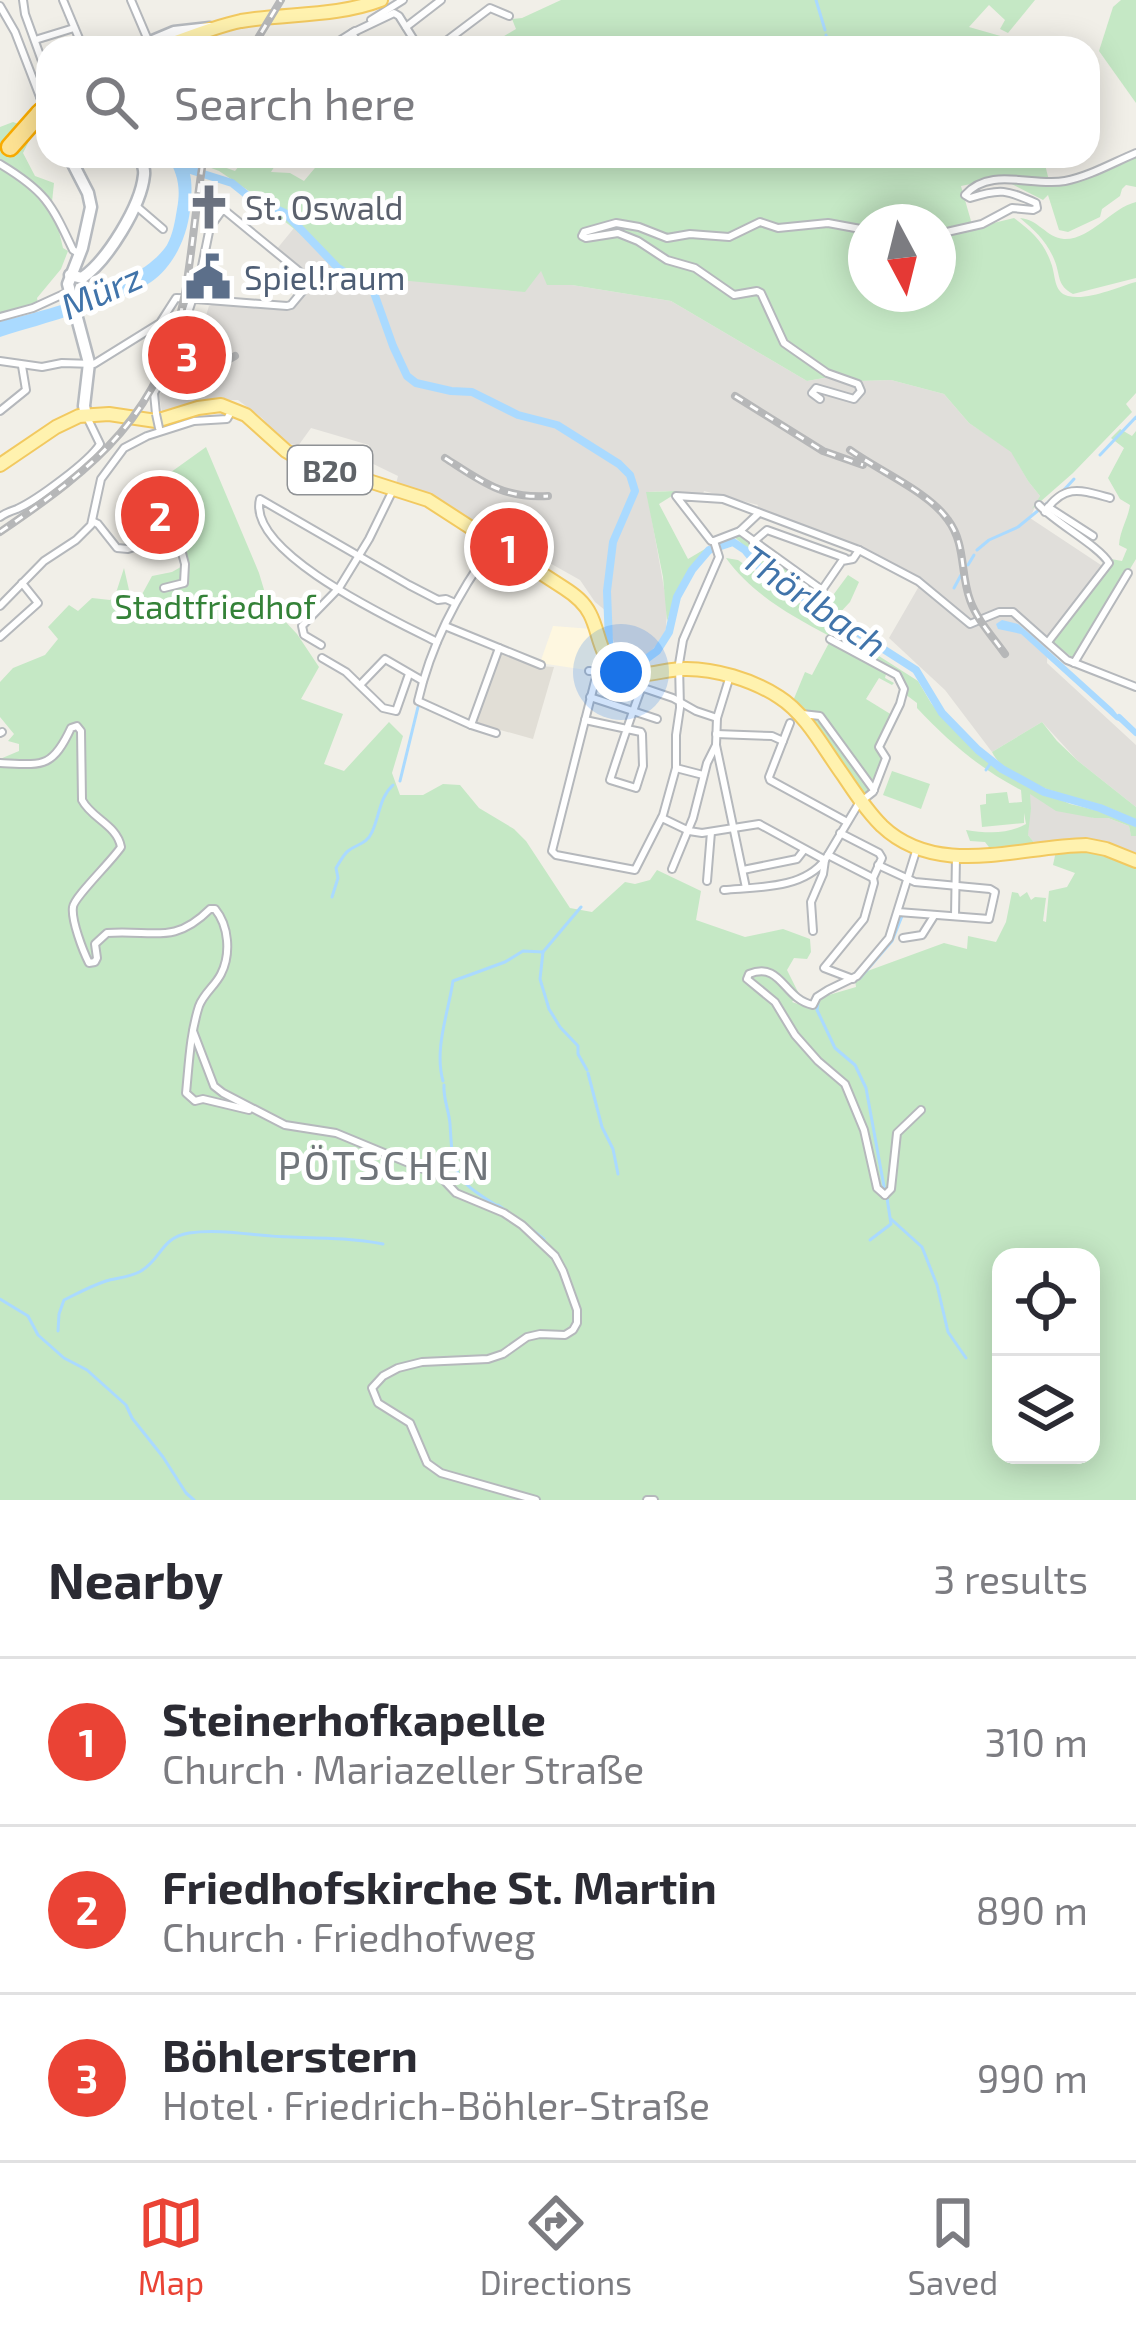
<!DOCTYPE html>
<html lang="en">
<head>
<meta charset="utf-8">
<style>
	body { margin:0; font-family:"Exo 2",sans-serif; background:#f7f7f7; color:#2b2b33 }
	.controls { position:absolute; right:36px; bottom:36px; display:grid; overflow:hidden; border-radius:24px; box-shadow:0 6px 30px #0003 }
	.controls button { width:108px; height:108px; display:grid; place-items:center; padding:0; border:0; border-bottom:3px solid #e1e1e2; background:#fff; color:#2b2b33; font:60px sans-serif }
	.compass { position:absolute; left:848px; top:204px; width:108px; height:108px; border-radius:50%; background:#fff; box-shadow:0 6px 30px #0003; rotate:173deg }
	.you { position:absolute; left:621px; top:672px; width:42px; height:42px; margin:-30px; border:9px solid #fff; border-radius:50%; background:#1a73e8; box-shadow:0 0 0 18px #1a73e833 }
	.badge { display:grid; place-items:center; width:78px; height:78px; border-radius:50%; background:#ea4335; color:#fff; font-size:39px; font-weight:700 }
	.pin { position:absolute; translate:-50% -50%; border:6px solid #fff; box-shadow:0 3px 12px #0006 }
	.list { margin:0; padding:0; list-style:none }
	h2 { display:flex; justify-content:space-between; align-items:center; height:156px; margin:0; padding:0 48px; font-size:51px }
	h2 small { font-size:39px; font-weight:400; color:#7c7c81 }
	.list li { display:grid; grid-template-columns:78px 1fr auto; gap:36px; align-items:center; box-sizing:border-box; height:168px; padding:0 48px; border-top:3px solid #e1e1e2 }
	.list b { display:block; font-size:45px; white-space:nowrap }
	.list p { margin:0; font-size:39px; white-space:nowrap; color:#7c7c81 }
	.list em { font-size:39px; font-style:normal; color:#7c7c81 }
	.icon { flex:none; width:66px; height:66px; fill:none; stroke:currentColor; stroke-width:2; stroke-linecap:round; stroke-linejoin:round }
	.map { position:relative; flex:none; width:1136px; height:1500px; overflow:hidden }
	.search { position:absolute; background:#fff; box-shadow:0 6px 30px #0003; left:36px; right:36px; top:36px; height:132px; display:flex; align-items:center; gap:30px; box-sizing:border-box; padding:0 42px; border-radius:36px; color:#7c7c81; font-size:45px }
	.sheet { height:660px; background:#fff }
	nav { display:flex; justify-content:space-around; align-items:center; box-sizing:border-box; height:168px; border-top:3px solid #e1e1e2; background:#fff; font-size:33px; color:#7c7c81 }
	nav a { display:grid; justify-items:center; gap:6px }
	nav .on { color:#ea4335 }
	.map>svg:first-child { display:block }
	.commercial { fill:#fef7e0 }
	.industrial { fill:#e0deda }
	.education { fill:#e1ded6 }
	.green { fill:#c5e8c5; fill-rule:evenodd }
	.water { fill:#aadaff }
	.lines { fill:none; stroke-linecap:round; stroke-linejoin:round }
	.stream { stroke:#aadaff; stroke-width:3 }
	.canal { stroke:#aadaff; stroke-width:6 }
	.river { stroke:#aadaff; stroke-width:8 }
	.street-casing { stroke:#b5b8bc; stroke-width:10 }
	.secondary-casing { stroke:#b6babf; stroke-width:15 }
	.primary-casing { stroke:#f2c960; stroke-width:16 }
	.highway-casing { stroke:#f9ab00; stroke-width:21 }
	.street { stroke:#fff; stroke-width:6 }
	.secondary { stroke:#fff; stroke-width:10 }
	.primary { stroke:#fff2af; stroke-width:12 }
	.highway { stroke:#fde293; stroke-width:16 }
	.rail-casing { stroke:#b6b7b8; stroke-width:8 }
	.rail { stroke:#fff; stroke-width:3; stroke-dasharray:9; stroke-linecap:butt }
	.street-bridge-casing { stroke:#b5b8bc; stroke-width:10; stroke-linecap:butt }
	.highway-bridge-casing { stroke:#f9ab00; stroke-width:21; stroke-linecap:butt }
	.street-bridge { stroke:#fff; stroke-width:6 }
	.highway-bridge { stroke:#fde293; stroke-width:16 }
	.labels { text-anchor:middle; dominant-baseline:central; stroke-width:10; stroke-linejoin:round; paint-order:stroke }
	.shield { fill:#fff; stroke:#8f9295; stroke-width:3 }
	.shield-label { font-size:30px; font-weight:bold; fill:#5f6368 }
	.worship-label { font-size:33px; fill:#5b616d; stroke:#fff; text-anchor:start }
	.service-label { font-size:33px; fill:#4e5e75; stroke:#fff; text-anchor:start }
	.park-label { font-size:33px; fill:#348238; stroke:#fff }
	.water-label { font-size:36px; font-style:italic; fill:#4174aa; stroke:#fff }
	.quarter-label { font-size:39px; letter-spacing:3px; fill:#70757a; stroke:#fff }
</style>
</head>
<body>
<div class="map">
<svg width="1136" height="1500" viewBox="0 0 1136 1500">
	<rect width="100%" height="100%" fill="#f1efe8"/>
	<path class="commercial" d="M553,626L592,629L600,657L593,671L540,663Z"/>
	<g class="industrial">
		<path d="M294,228L350,282L367,277L541,270L548,285H572L671,301L807,381L835,376L858,381L891,380L944,394L969,423L1011,451L1028,481L1040,496L1030,518L1104,567L1048,639L1047,663L1136,745V807L1078,761L1042,722L992,752L945,690L889,638L922,581L873,553L757,508L758,505L704,491L703,494L666,491L647,492L667,605L666,628L663,638L648,654L631,660L620,656L616,651L606,611L595,602L580,580L507,539L396,484L398,476L363,459L369,445L311,428L298,446L283,442L262,418L238,400H205L162,413L159,394L212,366L218,359V352L201,331L209,306L217,303L256,304L276,310L289,309L312,282L276,250Z"/>
		<path d="M1029,793L1094,818H1108L1129,826L1131,835L1136,836V859L1037,846L1028,835Z"/>
	</g>
	<path class="education" d="M501,651L539,666L554,667L533,739L475,723Z"/>
	<g class="green">
		<path d="M561,0H1035L1008,33L1000,29L1005,20L989,5L969,27L1011,39V48H484L516,29L512,19L522,18Z"/>
		<path d="M1121,0H1136V103L1099,51L1113,7Z"/>
		<path d="M13,122L30,128V139L23,153L35,176L54,183L52,202L63,248L68,251L61,269L37,298L38,303L0,314V127Z"/>
		<path d="M1136,155V187L1126,185L1122,189L1120,196L1102,209L1100,217L1068,232L1059,230L1048,195L1043,200L1000,178L961,186L973,228L1014,218C1031,231 1044,242 1051,263C1056,275 1053,292 1068,296C1088,301 1117,287 1136,282V393L1126,404L1132,412L1073,473L1032,509L1040,496L1028,481L1011,452L969,423L944,394L891,380L858,381L835,376L807,381L671,301L572,285H547L541,271L525,292L367,277L361,280L348,273L327,252L323,255C299,233 280,213 249,202L252,193L219,171L206,166L207,159L211,157L218,165L235,171L247,156L267,167L276,156H281L271,172L290,173L304,181L325,156H1043L1050,185L1073,182ZM866,222H938V294H866Z"/>
		<path d="M1136,202V278L1073,294C1056,285 1061,275 1054,259C1046,240 1034,230 1020,218C1038,219 1047,238 1064,239C1091,240 1111,208 1136,202Z"/>
		<path d="M1120,429L1132,436L1136,431V559L1075,660L1052,641L1106,573L1111,559L1122,561L1127,549L1119,545C1120,530 1128,519 1130,505L1120,499L1108,478L1124,448L1111,438Z"/>
		<path d="M206,447L259,573L268,603L297,634L319,667L301,699L343,714L324,764L344,771L389,722L403,736L392,773L400,795H423L443,784L460,785L479,808L514,829L526,841L570,908L592,912L625,882L635,884L650,880L657,870L701,891L696,920L745,937L783,929L810,939L811,952L807,959L794,958L787,970L799,994L792,1002L813,1009L822,997L856,987L855,980L862,973L944,943L967,949L968,936L996,942L1006,922L1012,892L1018,893L1020,897L1027,892L1031,900L1035,897L1046,898L1043,921L1046,922L1049,891L1067,887L1075,873L1053,865L1056,851L1095,849L1136,865V1500H0V759L19,751V744L8,741L14,734L0,717V682L13,668L45,655L58,639L48,627L69,605L78,611L92,598L110,600L115,596L124,568L134,612L141,608L140,598L152,576L172,572L186,564L179,549L149,513L169,502L177,513L170,493L160,480ZM1001,1257H1091V1455H1001Z"/>
		<path d="M676,491L675,494L659,504L688,559L710,546C682,573 680,586 667,621L663,577L646,492Z"/>
		<path d="M742,535L815,590L831,598L848,575L859,582L850,602L836,617C814,603 789,590 768,573C755,562 748,547 734,537Z"/>
		<path d="M726,558L738,560L835,628L918,681L931,703L951,727L1001,772L1070,804L1116,815L1136,825V836H1131L1129,826L1108,818H1094L1056,811L1030,794L1031,809L1028,835L1037,846L992,851L985,842L970,841L966,830C986,833 1007,835 1026,824L1024,813V823L982,827L980,805L986,804V794L1007,792L1009,803L1022,802L1021,790C980,769 948,741 917,708V703L905,694L899,675C842,637 767,615 726,558Z"/>
		<path d="M830,641L881,668L886,674L885,678L894,683L892,685L879,678L866,699L892,715L878,748L883,763L871,791L864,795L860,794L802,708L793,701L805,672L812,675Z"/>
		<path d="M1042,722L1057,741L1078,761L1136,807V821C1125,815 1113,809 1101,805C1069,795 1008,784 992,752Z"/>
		<path d="M892,771L930,784L921,809L883,795Z"/>
	</g>
	<g class="water">
		<path d="M167,156H182C194,173 192,190 190,210C187,237 174,266 151,282C114,306 43,323 0,337V321C45,312 142,284 167,245C173,234 175,221 177,209C181,188 178,174 167,156Z"/>
		<path d="M1002,620L1018,624L1029,633L1113,709L1124,723L1116,720L1021,634L998,629L996,624Z"/>
	</g>
	<g class="lines">
		<g class="stream">
			<path d="M816,0L825,30"/>
			<path d="M826,35L828,48"/>
			<path d="M1100,455L1136,417"/>
			<path d="M1063,491L1074,479"/>
			<path d="M977,550L989,540L1018,527L1051,500"/>
			<path d="M968,565L974,555"/>
			<path d="M954,588L961,575"/>
			<path d="M986,770L992,761"/>
			<path d="M400,781L418,707"/>
			<path d="M332,897L338,878L336,868C339,863 344,854 348,851C357,844 367,844 372,832C380,815 379,798 393,785"/>
			<path d="M581,907L543,952L540,979L549,1009L560,1027L578,1046V1054L587,1070"/>
			<path d="M855,980L860,978L892,941L902,916"/>
			<path d="M818,1003L817,1010L835,1048L855,1065L866,1088L885,1192"/>
			<path d="M588,1073L602,1127L613,1149L618,1174"/>
			<path d="M443,1081C434,1049 448,1014 453,981L505,962L523,951L543,952"/>
			<path d="M444,1085C443,1099 449,1110 450,1124C453,1173 452,1178 496,1205"/>
			<path d="M498,1205L519,1220"/>
			<path d="M891,1219L922,1247L937,1285L948,1332L966,1358"/>
			<path d="M527,1226L544,1239"/>
			<path d="M870,1240L891,1224L887,1198"/>
			<path d="M0,1299L28,1316L38,1335L64,1358L87,1370L126,1405L132,1418L163,1457L186,1493L194,1500"/>
			<path d="M58,1331L59,1314L64,1300C78,1293 91,1286 106,1281C117,1278 131,1277 141,1271C162,1259 160,1238 189,1233C223,1228 258,1237 291,1237C322,1238 352,1238 383,1244"/>
		</g>
		<path class="canal" d="M1119,717L1136,733"/>
		<path class="river" d="M181,167L232,183L247,195L285,213L338,268L373,290L393,346L407,376L416,383L451,391L472,392L518,415L557,425L619,464L630,475L635,491L613,542L607,591L609,643L611,652L619,660L626,663L642,662L657,651L669,632L677,597L692,570L709,550L733,542L745,550L763,572L916,670L942,713L978,750L1002,769L1044,792L1100,808L1136,823"/>
		<g class="street-casing">
			<g id="street">
				<path d="M23,0L25,14L46,72"/>
				<path d="M63,0L83,48"/>
				<path d="M131,0L148,40"/>
				<path d="M0,6L15,32L40,97L47,106"/>
				<path d="M371,20L403,0"/>
				<path d="M406,27L441,0"/>
				<path d="M35,40L74,28"/>
				<path d="M328,48L355,31"/>
				<path d="M361,48L352,33L394,13L399,16L419,48"/>
				<path d="M437,48L490,8L509,16"/>
				<path d="M40,97L47,82L46,73"/>
				<path d="M0,164C45,191 51,203 73,250L78,253"/>
				<path d="M135,205L163,229"/>
				<path d="M938,234L982,224L1012,208L1033,210L1037,208L1036,203C1006,190 1001,188 970,198L965,195C990,166 1032,187 1065,181C1090,176 1112,163 1136,153"/>
				<path d="M0,317L33,308L68,292"/>
				<path d="M0,361L42,367L62,363L94,364L160,323L176,298C182,298 189,298 195,299L287,306L291,305L311,281L223,209L210,227L200,276L182,331L167,369L154,393L156,414"/>
				<path d="M820,399L812,393L816,388L854,399L861,391L858,384L827,373L784,343L761,293L757,291L734,295L695,268L667,260L638,241L618,233L586,238L582,236L584,232L616,223L639,227L667,238L690,234L729,237L760,222L778,228L828,223L866,230"/>
				<path d="M0,411L26,390L22,366"/>
				<path d="M1039,505C1057,524 1099,546 1109,563L1048,642"/>
				<path d="M1048,507L1093,536"/>
				<path d="M1045,512C1064,483 1081,490 1110,498"/>
				<path d="M0,517C5,513 11,511 17,509C37,500 90,461 100,444L86,415"/>
				<path d="M94,522L98,524L117,548L128,549L153,541L182,553L185,564L184,583L164,588"/>
				<path d="M740,531L822,590L842,561L853,559L859,550"/>
				<path d="M714,541H711L676,496L723,499L859,550L918,581L970,624L999,612H1013L1067,660L1136,687"/>
				<path d="M714,541L740,531L759,513"/>
				<path d="M753,542L767,530L845,558"/>
				<path d="M494,544C459,591 431,644 418,701L471,725L496,733"/>
				<path d="M0,606L44,561L76,540L91,525L101,479L124,448L147,436L194,421L227,419L231,412"/>
				<path d="M445,626L541,665"/>
				<path d="M0,637L38,603L22,583"/>
				<path d="M437,642C396,621 246,553 260,499L409,585L438,600L446,599L455,603"/>
				<path d="M321,645L304,635L302,626L339,588L369,539L392,492"/>
				<path d="M322,658L346,672L383,708L396,711L409,674"/>
				<path d="M1074,663L1128,573"/>
				<path d="M589,671L607,672L620,680L673,698L696,711L717,718"/>
				<path d="M597,673L552,851L556,855L635,870L663,815L676,768V735L680,708L679,664L683,640L719,557L714,541"/>
				<path d="M360,685L385,659L423,681"/>
				<path d="M590,697L657,719"/>
				<path d="M802,714L820,716L874,790"/>
				<path d="M585,720L641,732L642,734L643,766L636,788L610,780C620,749 630,719 641,689"/>
				<path d="M790,723L769,777L770,780L847,822"/>
				<path d="M471,725L499,648"/>
				<path d="M0,733L2,732"/>
				<path d="M716,734L772,736L783,741"/>
				<path d="M716,745L746,888"/>
				<path d="M0,763C42,765 52,769 71,728L77,726L81,731L82,800C92,819 117,825 121,847C112,861 74,897 73,907C71,920 83,951 89,963L95,962L97,958L95,944L107,933C152,929 173,946 210,909H215C229,926 231,954 221,974C215,986 204,993 199,1006C190,1034 189,1063 186,1093L195,1101L203,1099L249,1110"/>
				<path d="M676,768L703,775"/>
				<path d="M662,818L689,831L702,833L759,824L825,860C803,889 758,887 724,890"/>
				<path d="M840,833L879,853L882,858L873,878"/>
				<path d="M828,855L873,878L874,883L864,919L824,968L853,979"/>
				<path d="M878,865L915,882L990,889L995,892L989,919L898,912"/>
				<path d="M672,869L693,818L707,763L716,745L717,718L729,679"/>
				<path d="M743,870L797,859L804,850"/>
				<path d="M707,881L711,832"/>
				<path d="M955,916L956,856"/>
				<path d="M813,931L811,902L823,874L825,860L859,803L873,792L886,758L879,747L900,704L904,689L897,675L830,639"/>
				<path d="M903,938L922,935L934,916"/>
				<path d="M193,1031L214,1086L223,1093L285,1125L336,1133L440,1176L456,1193L504,1213L522,1225L555,1256L563,1271L577,1310V1323L573,1330L565,1335L540,1334L527,1337L503,1354L488,1359L422,1362L398,1368L383,1376L372,1388L378,1403L410,1423L427,1463L441,1473L536,1500"/>
				<path d="M885,1195L877,1188L864,1130L845,1084L818,1061L795,1035L775,1002L747,979L749,974C782,961 783,999 813,1005L817,997L828,990L857,976L889,938L917,848"/>
				<path d="M885,1195L891,1189L897,1133L921,1110"/>
				<path d="M647,1500H654"/>
			</g>
		</g>
		<g class="secondary-casing">
			<g id="secondary">
				<path d="M136,48L174,32L210,28"/>
				<path d="M69,156L88,193L91,207L82,248L68,284L89,363L84,406L86,415"/>
				<path d="M70,275L82,278C107,261 141,206 144,175C145,169 142,162 140,156"/>
			</g>
		</g>
		<g class="primary-casing">
			<g id="primary">
				<path d="M160,48C187,38 213,27 241,21C287,13 336,17 381,0"/>
				<path d="M0,465L56,427L79,416L109,414L156,421L198,408L221,405L246,415L286,451L300,459L428,500L564,588C575,595 584,602 590,614C600,633 599,658 619,670C638,681 663,669 683,669C714,668 753,680 779,697C806,714 824,749 843,775C855,793 867,811 882,826C938,879 1019,846 1086,845L1106,849L1136,861"/>
			</g>
		</g>
		<g class="highway-casing">
			<path id="highway" d="M10,147L40,113"/>
		</g>
		<use href="#street" class="street"/>
		<use href="#secondary" class="secondary"/>
		<use href="#primary" class="primary"/>
		<use href="#highway" class="highway"/>
		<g class="rail-casing">
			<g id="rail">
				<path d="M252,48L281,0"/>
				<path d="M175,389L235,356"/>
				<path d="M735,396L823,451L863,465"/>
				<path d="M850,450C879,471 929,492 948,520C966,544 960,573 970,600C977,620 993,637 1005,654"/>
				<path d="M445,458C481,481 503,499 548,496"/>
				<path d="M0,532C96,467 163,413 185,293C193,248 196,201 204,156"/>
			</g>
		</g>
		<use href="#rail" class="rail"/>
		<g class="street-bridge-casing">
			<path id="street-bridge" d="M156,414L159,428"/>
		</g>
		<g class="highway-bridge-casing">
			<path id="highway-bridge" d="M40,113L48,107"/>
		</g>
		<use href="#street-bridge" class="street-bridge"/>
		<use href="#highway-bridge" class="highway-bridge"/>
	</g>
	<defs>
		<g id="church-bare" transform="scale(3.6)"><path d="M-1.2-6h2.4v3.5h3.3v2.4h-3.3V6h-2.4V-.1h-3.3v-2.4h3.3Z" fill="#6b7280" stroke="#fff" stroke-width="2.5" paint-order="stroke"/></g>
		<g id="civic-bare" transform="scale(3.6)"><path d="M-.6-6.5H3V-4.5H.6V-3L4-1V1h2V6H-6V1h2V-1L-.6-3ZM-1.2 2.5V6h2.4V2.5Z" fill="#5c6f8a" stroke="#fff" stroke-width="2.5" paint-order="stroke"/></g>
	</defs>
	<g fill-rule="evenodd">
		<use href="#church-bare" x="209" y="207"/>
		<use href="#civic-bare" x="208" y="277"/>
	</g>
	<g class="labels">
		<rect class="shield" x="288" y="446" width="84" height="48" rx="9"/>
		<g class="shield-label">
			<text x="330" y="470">B20</text>
		</g>
		<g class="worship-label">
			<text x="245" y="207">St. Oswald</text>
		</g>
		<g class="service-label">
			<text x="244" y="277">Spiel!raum</text>
		</g>
		<g class="park-label">
			<text x="215" y="606">Stadtfriedhof</text>
		</g>
		<g class="water-label">
			<text transform="translate(101 290) rotate(-24)">Mürz</text>
			<text transform="translate(815 600) rotate(35)">Thörlbach</text>
		</g>
		<g class="quarter-label">
			<text x="385" y="1164">PÖTSCHEN</text>
		</g>
	</g>
</svg>
<div class="controls">
<button><svg class="icon" aria-label="locate" viewBox="0 0 24 24"><circle cx="12" cy="12" r="6"/><path d="M12 2v4M12 18v4M2 12h4M18 12h4"/></svg></button>
<button><svg class="icon" aria-label="layers" viewBox="0 0 24 24"><path d="M12 4l9 5-9 5-9-5zM3 14l9 5 9-5"/></svg></button>
</div>
<svg class="compass" viewBox="-18 -18 36 36"><path d="M0-13l5 13h-10z" fill="#e53935"/><path d="M0 13l5-13h-10z" fill="#7c7c81"/></svg>
<div class="you"></div>
<div class="pin badge" style="left:509px;top:547px">1</div>
<div class="pin badge" style="left:160px;top:515px">2</div>
<div class="pin badge" style="left:187px;top:355px">3</div>
<div class="search"><svg class="icon" aria-label="search" viewBox="0 0 24 24"><circle cx="10" cy="10" r="6"/><path d="M15 15l6 6"/></svg>Search here</div>
</div>
<section class="sheet">
<h2>Nearby<small>3 results</small></h2>
<ul class="list">
<li><span class="badge">1</span><div><b>Steinerhofkapelle</b><p>Church · Mariazeller Straße</p></div><em>310 m</em></li>
<li><span class="badge">2</span><div><b>Friedhofskirche St. Martin</b><p>Church · Friedhofweg</p></div><em>890 m</em></li>
<li><span class="badge">3</span><div><b>Böhlerstern</b><p>Hotel · Friedrich-Böhler-Straße</p></div><em>990 m</em></li>
</ul>
</section>
<nav>
<a class="on"><svg class="icon" aria-label="map" viewBox="0 0 24 24"><path d="M3 6l6-2 6 2 6-2v14l-6 2-6-2-6 2zM9 4v14M15 6v14"/></svg>Map</a>
<a><svg class="icon" aria-label="directions" viewBox="0 0 24 24"><path d="M12 3l9 9-9 9-9-9zM9 14v-3h6M13 9l2 2-2 2"/></svg>Directions</a>
<a><svg class="icon" aria-label="saved" viewBox="0 0 24 24"><path d="M7 4h10v16l-5-4-5 4z"/></svg>Saved</a>
</nav>
</body>
</html>
